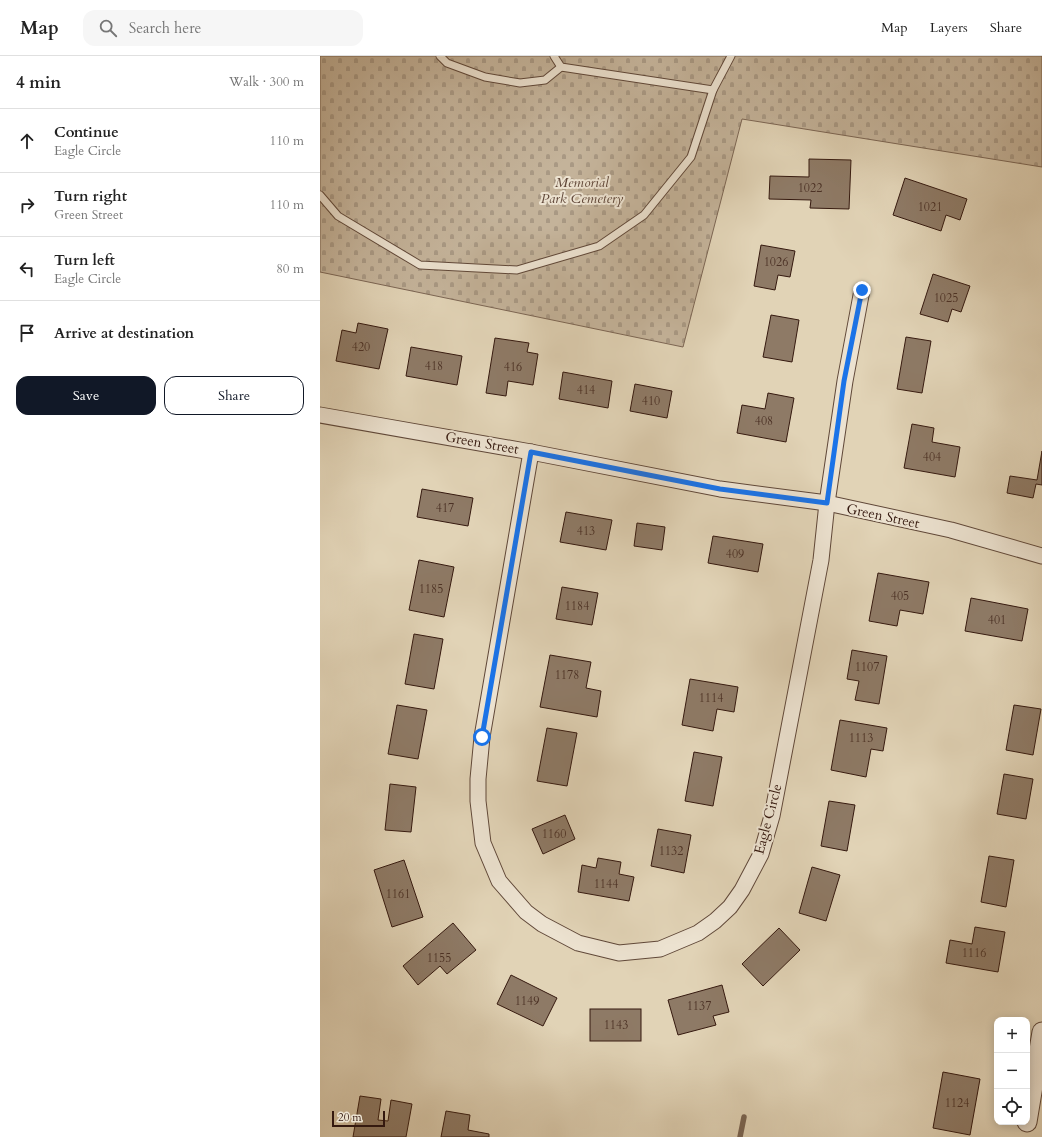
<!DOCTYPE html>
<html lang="en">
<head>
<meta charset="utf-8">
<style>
	body { margin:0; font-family:Cardo,serif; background:#f6f6f6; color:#222 }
	.controls { position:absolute; right:12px; bottom:12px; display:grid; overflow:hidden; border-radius:8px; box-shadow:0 2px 10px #0003 }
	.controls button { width:36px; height:36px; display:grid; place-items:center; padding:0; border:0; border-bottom:1px solid #e0e0e0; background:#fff; color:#222; font:20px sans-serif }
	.scale { position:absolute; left:12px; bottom:10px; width:53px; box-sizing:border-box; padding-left:4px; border:2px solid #35190f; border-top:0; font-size:11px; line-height:14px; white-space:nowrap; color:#35190f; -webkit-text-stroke:3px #ece2d0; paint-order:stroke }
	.stop { position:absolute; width:12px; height:12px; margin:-9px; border:3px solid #1a73e8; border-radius:50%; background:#fff }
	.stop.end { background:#1a73e8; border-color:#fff; box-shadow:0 1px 4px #0008 }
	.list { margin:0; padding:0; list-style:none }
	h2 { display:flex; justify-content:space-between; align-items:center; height:52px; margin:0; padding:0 16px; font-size:17px }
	h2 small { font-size:13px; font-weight:400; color:#767676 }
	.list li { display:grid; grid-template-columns:26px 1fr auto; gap:12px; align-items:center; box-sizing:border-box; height:64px; padding:0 16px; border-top:1px solid #e0e0e0 }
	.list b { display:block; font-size:15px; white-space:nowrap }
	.list p { margin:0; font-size:13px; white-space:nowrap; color:#767676 }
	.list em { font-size:13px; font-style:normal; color:#767676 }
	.actions { display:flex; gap:8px; padding:12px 16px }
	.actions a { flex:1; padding:9px 0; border:1px solid #111827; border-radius:12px; text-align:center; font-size:14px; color:#111827 }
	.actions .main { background:#111827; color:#fff }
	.icon { flex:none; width:22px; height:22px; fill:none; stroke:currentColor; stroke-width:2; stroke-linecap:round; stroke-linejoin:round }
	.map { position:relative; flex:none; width:722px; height:1081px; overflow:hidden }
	header { display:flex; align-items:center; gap:24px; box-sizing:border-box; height:56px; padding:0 20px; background:#fff; border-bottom:1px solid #e0e0e0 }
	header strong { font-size:19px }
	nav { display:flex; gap:22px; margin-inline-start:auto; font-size:14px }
	.search { width:280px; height:36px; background:#f6f6f6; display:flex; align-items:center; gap:10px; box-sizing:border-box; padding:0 14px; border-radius:12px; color:#767676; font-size:15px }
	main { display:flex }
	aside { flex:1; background:#fff }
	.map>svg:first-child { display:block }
	.cemetery { fill:url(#cemetery-stones); stroke:#7c6654 }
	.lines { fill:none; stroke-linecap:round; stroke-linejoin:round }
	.stream { stroke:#796351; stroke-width:5.5 }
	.building { fill:#8e7a66; stroke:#35190f }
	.service-casing { stroke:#604839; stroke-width:9 }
	.minor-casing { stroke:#604839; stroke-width:17 }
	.tertiary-casing { stroke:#604839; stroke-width:21 }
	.service { stroke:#ece2d0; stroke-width:7 }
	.minor { stroke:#ece2d0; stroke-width:15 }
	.tertiary { stroke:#ece2d0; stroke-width:19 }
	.route { stroke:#1a73e8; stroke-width:5 }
	.labels { text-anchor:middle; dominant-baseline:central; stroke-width:4; stroke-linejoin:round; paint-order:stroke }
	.number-label { font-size:12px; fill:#4b3125 }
	.park-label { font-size:14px; font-style:italic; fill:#604739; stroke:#ece2d0 }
	.street-label { font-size:14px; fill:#35190f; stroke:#ece2d0 }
</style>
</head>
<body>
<header>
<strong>Map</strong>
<div class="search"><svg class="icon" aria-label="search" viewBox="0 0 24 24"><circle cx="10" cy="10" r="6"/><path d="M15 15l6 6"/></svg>Search here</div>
<nav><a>Map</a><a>Layers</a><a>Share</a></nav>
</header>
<main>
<aside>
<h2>4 min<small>Walk · 300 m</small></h2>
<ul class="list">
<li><svg class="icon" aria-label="ahead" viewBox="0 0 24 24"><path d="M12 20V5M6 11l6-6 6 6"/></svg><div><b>Continue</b><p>Eagle Circle</p></div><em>110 m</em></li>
<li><svg class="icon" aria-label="right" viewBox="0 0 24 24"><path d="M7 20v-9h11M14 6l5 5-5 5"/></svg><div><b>Turn right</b><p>Green Street</p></div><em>110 m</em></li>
<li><svg class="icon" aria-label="left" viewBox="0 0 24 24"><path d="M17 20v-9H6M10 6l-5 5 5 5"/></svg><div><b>Turn left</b><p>Eagle Circle</p></div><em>80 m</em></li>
<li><svg class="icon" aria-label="arrive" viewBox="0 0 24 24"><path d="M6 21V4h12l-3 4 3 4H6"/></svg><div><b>Arrive at destination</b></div></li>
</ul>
<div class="actions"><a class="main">Save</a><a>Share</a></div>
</aside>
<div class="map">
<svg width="722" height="1081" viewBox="0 0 722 1081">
	<defs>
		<pattern id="cemetery-stones" width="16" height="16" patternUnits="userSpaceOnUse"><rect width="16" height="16" fill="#c4b39a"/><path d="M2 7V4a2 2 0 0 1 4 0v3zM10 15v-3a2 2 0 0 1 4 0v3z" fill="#a99984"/></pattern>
	</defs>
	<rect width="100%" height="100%" fill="#e1d3b6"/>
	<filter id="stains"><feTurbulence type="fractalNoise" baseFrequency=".005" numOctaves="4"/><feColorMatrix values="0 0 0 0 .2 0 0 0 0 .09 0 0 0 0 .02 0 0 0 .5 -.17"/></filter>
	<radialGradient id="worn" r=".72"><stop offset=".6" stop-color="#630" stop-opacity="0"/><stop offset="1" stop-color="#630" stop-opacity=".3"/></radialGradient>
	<path class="cemetery" d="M0,0H722V111L422,63L363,291L0,216Z"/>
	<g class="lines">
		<path class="stream" d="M420,1081L424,1061"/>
	</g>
	<g class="building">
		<path d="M489,103L531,104L529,153L490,152L491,144L449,143L450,120L489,121Z"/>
		<path d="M585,122L647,143L640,164L626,159L621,175L573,159Z"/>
		<path d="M441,189L475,195L470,221L458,219L455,234L434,230Z"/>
		<path d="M613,218L650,230L641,256L632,253L628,266L600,258Z"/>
		<path d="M451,259L479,264L472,306L443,301Z"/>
		<path d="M38,267L68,273L59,313L16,305L22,274L36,277Z"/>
		<path d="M586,281L611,285L602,337L577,333Z"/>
		<path d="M175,282L209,287L207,296L218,298L213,329L188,325L186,340L166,337Z"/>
		<path d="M91,291L142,300L137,329L86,320Z"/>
		<path d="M243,316L292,325L288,352L239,343Z"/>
		<path d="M315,328L352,335L347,362L310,355Z"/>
		<path d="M448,337L474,342L466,386L417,377L422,349L445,353Z"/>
		<path d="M592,368L614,372L612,386L640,391L635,421L584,412Z"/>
		<path d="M722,395V429L716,428L713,442L687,437L690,420L717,424Z"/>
		<path d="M102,433L153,442L148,470L97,461Z"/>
		<path d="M246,456L292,464L286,494L240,486Z"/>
		<path d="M317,467L345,471L342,494L314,490Z"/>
		<path d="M393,480L443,488L438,516L388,507Z"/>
		<path d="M99,504L134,511L124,561L89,554Z"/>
		<path d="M558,517L609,526L603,558L580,554L577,570L549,565Z"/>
		<path d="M242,531L278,537L272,569L236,563Z"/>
		<path d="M651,542L708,553L702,585L645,575Z"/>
		<path d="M94,578L123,583L114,633L85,628Z"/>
		<path d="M532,594L567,600L559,648L535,644L539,625L527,623Z"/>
		<path d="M230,599L271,606L266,632L281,635L277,661L220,651Z"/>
		<path d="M370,623L418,631L414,656L397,653L393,675L362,669Z"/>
		<path d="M77,649L107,654L98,703L68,698Z"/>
		<path d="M694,649L721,653L713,699L686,694Z"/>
		<path d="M520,664L567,672L563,695L551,693L546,721L511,714Z"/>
		<path d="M227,672L257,677L247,730L217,725Z"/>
		<path d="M374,696L402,701L393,750L365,745Z"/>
		<path d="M684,718L713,723L706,763L677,758Z"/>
		<path d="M70,728L96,731L91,776L65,774Z"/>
		<path d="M509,745L535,749L527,795L501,790Z"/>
		<path d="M245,759L255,783L223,798L212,773Z"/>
		<path d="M338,773L371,779L364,817L331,810Z"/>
		<path d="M669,800L694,804L686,851L661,846Z"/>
		<path d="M278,802L301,806L299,818L314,821L309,845L258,836L262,809L276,812Z"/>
		<path d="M84,804L103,861L72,871L54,814Z"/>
		<path d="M492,811L520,819L506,865L479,857Z"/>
		<path d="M133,867L156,894L127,918L120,910L98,929L83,910Z"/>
		<path d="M655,871L685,876L678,916L626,907L630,884L652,888Z"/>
		<path d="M459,872L480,894L443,930L422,908Z"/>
		<path d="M191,919L237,942L223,970L177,948Z"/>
		<path d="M402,929L409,956L393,960L396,969L358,979L348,944Z"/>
		<rect x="270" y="953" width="51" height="32"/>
		<path d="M623,1016L660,1023L650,1079L613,1072Z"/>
		<path d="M40,1040L61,1043L58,1064L68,1065L71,1044L92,1048L86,1081H33Z"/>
		<path d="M126,1055L150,1059L148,1074L169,1078V1081H121Z"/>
	</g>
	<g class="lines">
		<g class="service-casing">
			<g id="service">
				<path d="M120,0L127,7L165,21L200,27L225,24L241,11"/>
				<path d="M234,0L241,11L393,34"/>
				<path d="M0,139L18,160L100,209L197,214L279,190L324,159L371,101L393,34L411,0"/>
			</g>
		</g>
		<g class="minor-casing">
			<g id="minor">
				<path d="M0,359L211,396L400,433L507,447L631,474L722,500"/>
				<path d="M211,396L162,681L158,723V745L163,787L179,825L206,856L222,868L258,887L299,897L340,893L378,877L395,865L410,851L422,834L441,798L452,760L501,504L507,447L525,325L542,234"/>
			</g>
		</g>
		<g class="tertiary-casing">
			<path id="tertiary" d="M707,1066L722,976"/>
		</g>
		<use href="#service" class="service"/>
		<use href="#minor" class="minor"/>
		<use href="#tertiary" class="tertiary"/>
	</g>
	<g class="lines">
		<path class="route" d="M162,681L211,396L400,433L507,447L524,325L542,234"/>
	</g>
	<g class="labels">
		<g class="number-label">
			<text x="490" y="132">1022</text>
			<text x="610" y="151">1021</text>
			<text x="456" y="206">1026</text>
			<text x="626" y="242">1025</text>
			<text x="41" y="291">420</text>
			<text x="114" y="310">418</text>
			<text x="193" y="311">416</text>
			<text x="266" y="334">414</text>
			<text x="331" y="345">410</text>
			<text x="444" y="365">408</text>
			<text x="612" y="401">404</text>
			<text x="125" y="452">417</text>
			<text x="266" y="475">413</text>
			<text x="415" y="498">409</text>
			<text x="111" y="533">1185</text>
			<text x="580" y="540">405</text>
			<text x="257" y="550">1184</text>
			<text x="677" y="564">401</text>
			<text x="547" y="611">1107</text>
			<text x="247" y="619">1178</text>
			<text x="391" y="642">1114</text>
			<text x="541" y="682">1113</text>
			<text x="234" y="778">1160</text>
			<text x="351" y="795">1132</text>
			<text x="286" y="828">1144</text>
			<text x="78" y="838">1161</text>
			<text x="654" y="897">1116</text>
			<text x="119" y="902">1155</text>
			<text x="207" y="945">1149</text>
			<text x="379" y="950">1137</text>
			<text x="296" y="969">1143</text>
			<text x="637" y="1047">1124</text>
		</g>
		<g class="park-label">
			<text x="262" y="126">Memorial<tspan x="262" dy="16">Park Cemetery</tspan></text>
		</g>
		<g class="street-label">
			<text transform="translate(162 387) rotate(10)">Green Street</text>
			<text transform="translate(563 460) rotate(12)">Green Street</text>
			<text transform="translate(448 763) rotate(-75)">Eagle Circle</text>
		</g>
	</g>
	<rect width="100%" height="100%" filter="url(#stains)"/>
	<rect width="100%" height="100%" fill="url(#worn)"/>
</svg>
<div class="controls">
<button>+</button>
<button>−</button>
<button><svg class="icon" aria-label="locate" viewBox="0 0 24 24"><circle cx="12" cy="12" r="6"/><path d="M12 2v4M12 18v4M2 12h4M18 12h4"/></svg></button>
</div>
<div class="scale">20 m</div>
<div class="stop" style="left:162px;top:681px"></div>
<div class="stop end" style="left:542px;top:234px"></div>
</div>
</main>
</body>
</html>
